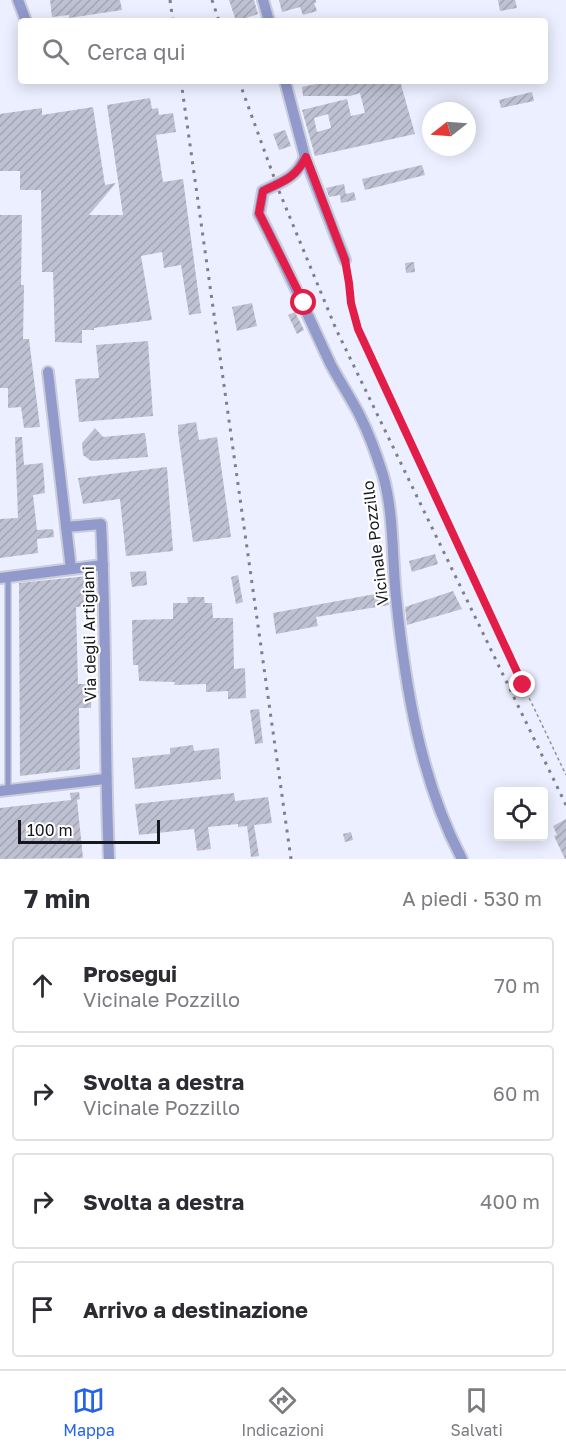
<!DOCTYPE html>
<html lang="it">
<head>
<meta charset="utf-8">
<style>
	body { margin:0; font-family:"Golos Text",sans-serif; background:#f7f7f7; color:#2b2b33 }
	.controls { position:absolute; right:18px; bottom:18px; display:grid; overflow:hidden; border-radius:6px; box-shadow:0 3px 15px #0003 }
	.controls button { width:54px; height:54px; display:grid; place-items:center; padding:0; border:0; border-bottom:2px solid #e1e1e2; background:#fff; color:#2b2b33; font:30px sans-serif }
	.compass { position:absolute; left:422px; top:102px; width:54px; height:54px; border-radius:50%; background:#fff; box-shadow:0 3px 15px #0003; rotate:253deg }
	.scale { position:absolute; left:18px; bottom:15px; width:142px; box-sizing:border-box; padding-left:6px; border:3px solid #17181e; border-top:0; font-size:16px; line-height:21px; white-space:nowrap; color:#17181e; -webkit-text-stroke:4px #fff; paint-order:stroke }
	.stop { position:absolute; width:18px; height:18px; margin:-14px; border:4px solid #e11d48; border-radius:50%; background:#fff }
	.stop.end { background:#e11d48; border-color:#fff; box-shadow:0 2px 6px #0008 }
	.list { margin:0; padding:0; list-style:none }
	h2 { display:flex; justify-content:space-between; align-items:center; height:78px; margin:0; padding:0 24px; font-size:26px }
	h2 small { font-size:20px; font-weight:400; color:#7c7c81 }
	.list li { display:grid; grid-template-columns:39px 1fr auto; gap:18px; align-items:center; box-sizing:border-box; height:96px; margin:0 12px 12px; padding:0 12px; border:2px solid #e1e1e2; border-radius:6px }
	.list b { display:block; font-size:22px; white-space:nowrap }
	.list p { margin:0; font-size:20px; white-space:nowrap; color:#7c7c81 }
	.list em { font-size:20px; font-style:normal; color:#7c7c81 }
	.icon { flex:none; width:33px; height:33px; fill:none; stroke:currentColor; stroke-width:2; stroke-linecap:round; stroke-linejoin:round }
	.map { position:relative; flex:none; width:566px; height:859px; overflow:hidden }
	.search { position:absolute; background:#fff; box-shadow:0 3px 15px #0003; left:18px; right:18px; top:18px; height:66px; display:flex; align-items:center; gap:15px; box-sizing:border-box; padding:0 21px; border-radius:6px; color:#7c7c81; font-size:22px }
	.sheet { height:510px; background:#fff }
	nav { display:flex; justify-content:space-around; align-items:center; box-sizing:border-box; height:84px; border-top:2px solid #e1e1e2; background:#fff; font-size:16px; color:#7c7c81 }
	nav a { display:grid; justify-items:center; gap:3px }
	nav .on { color:#2563eb }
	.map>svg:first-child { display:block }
	.building { fill:url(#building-hatch); fill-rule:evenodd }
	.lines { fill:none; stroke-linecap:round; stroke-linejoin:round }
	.service-casing { stroke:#cacddb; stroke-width:8 }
	.minor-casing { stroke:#cacddb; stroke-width:14 }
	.path { stroke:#8e919c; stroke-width:1.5; stroke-dasharray:3 3; stroke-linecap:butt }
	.service { stroke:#9299cb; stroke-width:5 }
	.minor { stroke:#9299cb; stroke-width:10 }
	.rail { stroke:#7d7f89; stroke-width:3; stroke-dasharray:3 6; stroke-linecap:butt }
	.route { stroke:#e11d48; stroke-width:8 }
	.labels { text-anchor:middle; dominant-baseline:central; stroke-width:4.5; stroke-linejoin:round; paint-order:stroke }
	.street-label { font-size:16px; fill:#17181e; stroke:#fff }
</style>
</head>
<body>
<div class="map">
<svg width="566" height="859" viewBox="0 0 566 859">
	<defs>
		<pattern id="building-hatch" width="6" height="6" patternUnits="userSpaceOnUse" patternTransform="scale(1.5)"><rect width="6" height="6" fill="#bec1d1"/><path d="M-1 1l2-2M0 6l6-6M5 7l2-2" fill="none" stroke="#a3a5b3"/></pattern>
	</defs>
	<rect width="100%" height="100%" fill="#ecefff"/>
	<g class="building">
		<path d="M50,0H120L122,10L69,18V15L52,17Z"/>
		<path d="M229,0H254L258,14L236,21Z"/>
		<path d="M279,0H316V3H314L317,11L303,15L300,7L282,12Z"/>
		<path d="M498,0H515L517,8L500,11Z"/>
		<path d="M330,81H400L415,134L315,156L302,110L347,99L351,116L365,113L360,93L350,96H303L302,87ZM328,114L331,128L317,132L314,118Z"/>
		<path d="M532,92L534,101L501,108L499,100Z"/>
		<path d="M150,98L152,109L158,108L159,115L173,113L176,132L156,135L163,182L183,179L201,313L189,315L181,265L164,268L162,252L141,256L152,320L94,328V330H82V343L55,342L53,272H42L41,190H20V171H0V114L42,108V115L93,107L105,185L116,183L89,215H123L107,105Z"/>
		<path d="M285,130L291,146L279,150L273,134Z"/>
		<path d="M422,165L425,175L365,190L362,179Z"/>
		<path d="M344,184L346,194L354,192L356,200L341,203L340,195L329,197L326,188Z"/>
		<path d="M0,215H22L21,285H24L23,339H29L40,427L24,428L21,407L8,408V388H0Z"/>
		<path d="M414,262L415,272L406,273L405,263Z"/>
		<path d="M252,303L257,326L237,331L232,307Z"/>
		<path d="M295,312L304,330L297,334L288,315Z"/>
		<path d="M148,341L153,416L79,422L75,379L99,378L96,345Z"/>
		<path d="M196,422L199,440L217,437L231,537L193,542L178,432V425Z"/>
		<path d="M95,428L103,437L145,433L148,457L91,461L83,455L82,443Z"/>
		<path d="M15,437H22L24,465L43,463L45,493L33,495L37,530L53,529L54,537L37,539L38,553L0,558V519L18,518Z"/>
		<path d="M167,467L173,551L126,556L120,499L83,504L78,478Z"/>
		<path d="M435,554L438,564L412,572L409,561Z"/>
		<path d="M146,571L147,585L132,587L130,572Z"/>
		<path d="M238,575L243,602L236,604L231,577Z"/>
		<path d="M88,576L89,606L76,607L78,684H92L91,708H79L80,769L20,776L19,583Z"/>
		<path d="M453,591L462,609L407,625L405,607Z"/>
		<path d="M386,592L389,605L316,617L318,626L276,634L273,613Z"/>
		<path d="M187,597H204L205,603H212L213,618H233L234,669L245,668L246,698L228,699V691L206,692V684L174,685L175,682L139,681L138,665H133L132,620L173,619V603H188Z"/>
		<path d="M259,709L263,743L255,744L250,710Z"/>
		<path d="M193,745L194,751L219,748L221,779L135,789L132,758L170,754V748Z"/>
		<path d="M79,792L80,799L77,800L83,858L0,859V808L71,800L70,793Z"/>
		<path d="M234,793L235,801L268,797L272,823L254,825L259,856L251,857L247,826L238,827V824L208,827L211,849L197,851L194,829L139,835L135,804Z"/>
		<path d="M566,819V859H565L554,836L557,835L553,826Z"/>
		<path d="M351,832L353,840L345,842L343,834Z"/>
	</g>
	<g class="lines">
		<g class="service-casing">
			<path id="service" d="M8,577V790"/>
		</g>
		<g class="minor-casing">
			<g id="minor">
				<path d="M18,0L26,21"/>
				<path d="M263,0L269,21"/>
				<path d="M285,81L305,157L345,260"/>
				<path d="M305,157C296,178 283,181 263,191L259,214C285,263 307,314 331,365C340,382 351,398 360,416C369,434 377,456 383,475C394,514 392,557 396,597C405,685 420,780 462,859"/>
				<path d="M48,372L71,569"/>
				<path d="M66,527L101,524C107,636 104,747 109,859"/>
				<path d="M0,578L103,565"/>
				<path d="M0,791L105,779"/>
			</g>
		</g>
		<path class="path" d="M347,269L351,303L358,329L523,685L566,775"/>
		<use href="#service" class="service"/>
		<use href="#minor" class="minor"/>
		<g class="rail">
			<path d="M170,0L173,21"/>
			<path d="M212,0L219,21"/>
			<path d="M181,81L291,859"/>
			<path d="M239,81L279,191L336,329L566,805"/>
		</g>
	</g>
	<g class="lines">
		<path class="route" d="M304,303L259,213L263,191C283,181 295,179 306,157L345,260L349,283L351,303L358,329L523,685"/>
	</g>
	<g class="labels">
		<g class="street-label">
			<text transform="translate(375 543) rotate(-97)">Vicinale Pozzillo</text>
			<text transform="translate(89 634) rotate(-91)">Via degli Artigiani</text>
		</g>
	</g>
</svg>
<div class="controls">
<button><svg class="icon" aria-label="locate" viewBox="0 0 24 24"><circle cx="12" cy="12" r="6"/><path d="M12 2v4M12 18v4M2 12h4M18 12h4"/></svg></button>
</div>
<svg class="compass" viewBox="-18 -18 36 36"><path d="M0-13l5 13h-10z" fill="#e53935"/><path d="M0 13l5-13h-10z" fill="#7c7c81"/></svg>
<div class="scale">100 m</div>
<div class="stop" style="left:304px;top:303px"></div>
<div class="stop end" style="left:523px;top:685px"></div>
<div class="search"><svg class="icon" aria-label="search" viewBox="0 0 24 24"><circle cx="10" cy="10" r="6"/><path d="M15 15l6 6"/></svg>Cerca qui</div>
</div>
<section class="sheet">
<h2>7 min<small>A piedi · 530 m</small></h2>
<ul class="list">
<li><svg class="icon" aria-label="ahead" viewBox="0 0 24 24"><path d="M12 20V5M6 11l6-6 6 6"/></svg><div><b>Prosegui</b><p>Vicinale Pozzillo</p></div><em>70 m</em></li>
<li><svg class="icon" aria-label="right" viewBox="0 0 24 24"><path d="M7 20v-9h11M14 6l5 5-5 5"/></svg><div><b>Svolta a destra</b><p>Vicinale Pozzillo</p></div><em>60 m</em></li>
<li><svg class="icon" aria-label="right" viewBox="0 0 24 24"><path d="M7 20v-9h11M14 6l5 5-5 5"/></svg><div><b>Svolta a destra</b></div><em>400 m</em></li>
<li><svg class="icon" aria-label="arrive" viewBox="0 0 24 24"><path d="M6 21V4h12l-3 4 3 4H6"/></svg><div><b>Arrivo a destinazione</b></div></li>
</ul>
</section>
<nav>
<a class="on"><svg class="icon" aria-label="map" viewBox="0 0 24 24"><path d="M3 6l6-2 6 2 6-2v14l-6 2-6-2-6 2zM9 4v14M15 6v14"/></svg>Mappa</a>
<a><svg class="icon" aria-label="directions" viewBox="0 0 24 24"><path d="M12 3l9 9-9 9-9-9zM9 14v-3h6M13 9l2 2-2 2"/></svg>Indicazioni</a>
<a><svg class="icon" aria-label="saved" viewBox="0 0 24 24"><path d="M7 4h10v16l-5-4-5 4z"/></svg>Salvati</a>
</nav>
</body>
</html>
